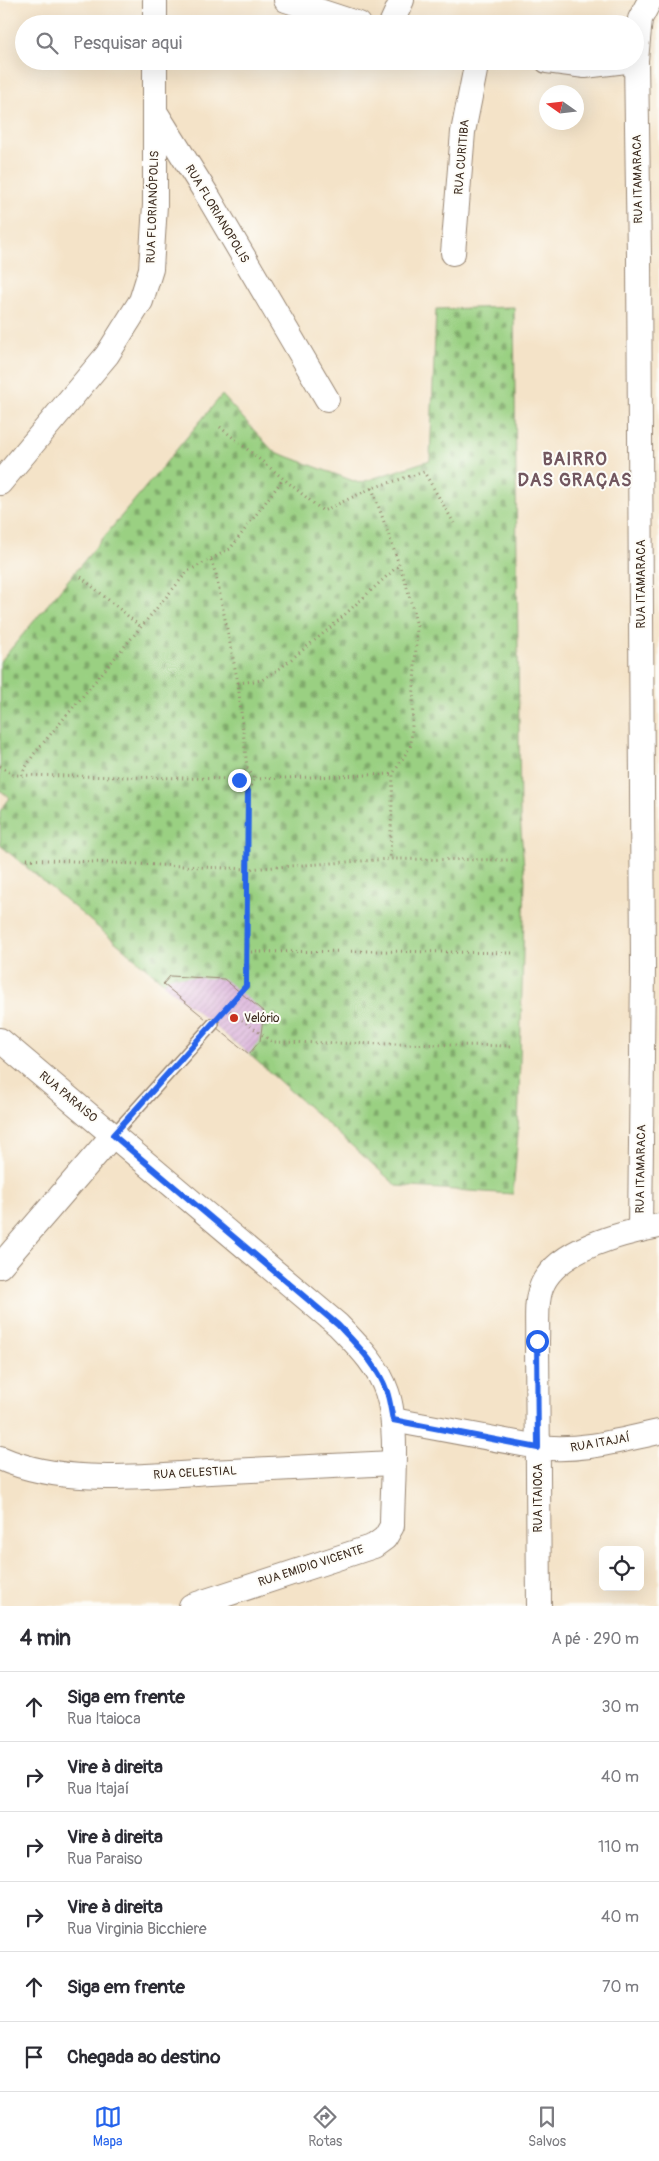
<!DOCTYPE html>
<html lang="pt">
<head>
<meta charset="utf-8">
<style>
	body { margin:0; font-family:Pangolin,sans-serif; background:#f2f2f3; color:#2b2b33 }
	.controls { position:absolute; right:15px; bottom:15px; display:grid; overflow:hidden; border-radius:8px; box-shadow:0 5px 20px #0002 }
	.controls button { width:45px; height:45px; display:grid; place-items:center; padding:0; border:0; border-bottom:1px solid #e1e1e2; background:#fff; color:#2b2b33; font:25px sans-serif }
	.compass { position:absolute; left:539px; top:85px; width:45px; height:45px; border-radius:50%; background:#fff; box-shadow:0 5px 20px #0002; rotate:284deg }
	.stop { position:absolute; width:15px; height:15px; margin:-11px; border:4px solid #2563eb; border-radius:50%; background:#fff }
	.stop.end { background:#2563eb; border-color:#fff; box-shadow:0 1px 5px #0008 }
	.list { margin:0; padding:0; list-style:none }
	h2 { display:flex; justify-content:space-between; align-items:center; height:65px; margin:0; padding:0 20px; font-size:21px }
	h2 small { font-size:16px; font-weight:400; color:#7c7c81 }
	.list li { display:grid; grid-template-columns:32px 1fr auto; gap:15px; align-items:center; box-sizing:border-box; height:70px; padding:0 20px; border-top:1px solid #e1e1e2 }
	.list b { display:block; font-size:19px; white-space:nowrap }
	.list p { margin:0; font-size:16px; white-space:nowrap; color:#7c7c81 }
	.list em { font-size:16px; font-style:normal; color:#7c7c81 }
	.icon { flex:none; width:28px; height:28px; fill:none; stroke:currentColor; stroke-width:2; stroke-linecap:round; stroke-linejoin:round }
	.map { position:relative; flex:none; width:659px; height:1606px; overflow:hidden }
	.search { position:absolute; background:#fff; box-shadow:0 5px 20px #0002; left:15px; right:15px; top:15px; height:55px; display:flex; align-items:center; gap:12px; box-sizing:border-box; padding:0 18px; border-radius:28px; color:#7c7c81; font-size:19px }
	.sheet { height:485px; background:#fff }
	nav { display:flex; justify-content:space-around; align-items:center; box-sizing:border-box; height:70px; border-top:1px solid #e1e1e2; background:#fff; font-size:14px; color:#7c7c81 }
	nav a { display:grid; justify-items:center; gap:2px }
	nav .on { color:#2563eb }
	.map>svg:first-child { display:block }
	.cemetery { fill:url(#cemetery-stones); stroke:#6a7d50 }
	.building { fill:url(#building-hatch) }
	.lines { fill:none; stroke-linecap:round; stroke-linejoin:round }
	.service-casing { stroke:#988673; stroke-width:14 }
	.minor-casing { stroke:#988673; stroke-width:26 }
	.path { stroke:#988673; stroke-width:3; stroke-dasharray:1 4; stroke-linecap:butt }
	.service { stroke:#fff; stroke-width:11 }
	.minor { stroke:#fff; stroke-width:24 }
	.route { stroke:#2563eb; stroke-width:6 }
	.poi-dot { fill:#c8321e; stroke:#fdfcf7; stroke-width:2 }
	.labels { text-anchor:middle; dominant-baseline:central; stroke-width:4; stroke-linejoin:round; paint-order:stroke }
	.street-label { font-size:12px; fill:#3b2a1e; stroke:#fdfcf7 }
	.poi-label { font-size:12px; fill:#3b2a1e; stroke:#fdfcf7; text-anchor:start }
	.district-label { font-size:18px; font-weight:bold; letter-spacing:1px; fill:#72575f; stroke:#fdfcf7 }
</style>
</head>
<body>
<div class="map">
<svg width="659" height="1606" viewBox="0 0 659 1606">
	<defs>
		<pattern id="cemetery-stones" width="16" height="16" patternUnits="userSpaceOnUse" patternTransform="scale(1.25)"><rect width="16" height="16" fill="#9ad082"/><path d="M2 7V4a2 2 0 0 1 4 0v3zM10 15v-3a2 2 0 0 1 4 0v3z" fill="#7fa96a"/></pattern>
		<pattern id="building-hatch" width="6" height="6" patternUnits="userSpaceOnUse" patternTransform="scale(1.25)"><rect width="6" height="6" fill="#d8abd9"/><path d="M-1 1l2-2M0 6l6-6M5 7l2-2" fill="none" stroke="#b08baf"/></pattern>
	</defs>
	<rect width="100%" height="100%" fill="#fdfcf7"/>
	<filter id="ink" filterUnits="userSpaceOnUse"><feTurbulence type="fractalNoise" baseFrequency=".02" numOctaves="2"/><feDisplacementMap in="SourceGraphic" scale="10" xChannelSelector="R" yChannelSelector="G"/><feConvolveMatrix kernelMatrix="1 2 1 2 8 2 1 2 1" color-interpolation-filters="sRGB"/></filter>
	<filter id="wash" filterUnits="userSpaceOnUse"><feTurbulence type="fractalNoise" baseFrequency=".0096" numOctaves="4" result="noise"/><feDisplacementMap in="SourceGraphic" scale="20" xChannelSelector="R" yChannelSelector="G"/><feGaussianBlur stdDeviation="1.12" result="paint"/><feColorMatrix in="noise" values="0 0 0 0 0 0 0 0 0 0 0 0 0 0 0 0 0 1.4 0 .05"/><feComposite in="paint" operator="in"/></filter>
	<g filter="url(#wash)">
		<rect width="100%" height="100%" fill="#f4e3c8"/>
		<path class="cemetery" d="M514,307L520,817L525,879L518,1133L513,1194L397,1186L249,1054L0,845V811L10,798L0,790V662L222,395L273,451L359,483L430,460L436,309Z"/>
		<g id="blocks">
			<path class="building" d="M170,976L224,979L264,1012L260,1041L249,1054L163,984Z"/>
		</g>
	</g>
	<g filter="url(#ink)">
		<use href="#blocks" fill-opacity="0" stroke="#988673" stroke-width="1"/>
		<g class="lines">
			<g class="service-casing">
				<path id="service" d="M113,1135L213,1024"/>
			</g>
			<g class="minor-casing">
				<g id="minor">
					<path d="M155,0V24"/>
					<path d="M286,0L359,24"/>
					<path d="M391,24L402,0"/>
					<path d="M547,61L585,66L626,61"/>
					<path d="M156,113L209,198L327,399"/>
					<path d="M453,253L463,132L477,61"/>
					<path d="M0,483L107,355L141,301L151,269L155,205V61"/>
					<path d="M0,1040L338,1325C357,1345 378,1365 387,1392C399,1427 392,1488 392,1526L385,1538L374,1546L191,1606"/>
					<path d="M640,1230L643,968L639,257L636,60L640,19L650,0"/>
					<path d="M0,1266L113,1135"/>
					<path d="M393,1420L538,1447C581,1452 617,1441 659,1432"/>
					<path d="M0,1458C64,1486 142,1476 210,1472C271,1469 332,1466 393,1463"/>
					<path d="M539,1606L537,1341C538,1324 535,1304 541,1288C555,1249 623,1233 659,1226"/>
				</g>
			</g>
			<g class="path">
				<path d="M220,427L323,511L372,488L424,472L454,523"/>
				<path d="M372,488L407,587L417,626L411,745L393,774L390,859"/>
				<path d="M211,560L216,575L238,683L247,768"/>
				<path d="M81,577L141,627"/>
				<path d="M238,683L262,680L279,669L330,628L399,565"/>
				<path d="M0,766L13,775L239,779"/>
				<path d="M21,775L34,754L188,571L230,549L283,479"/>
				<path d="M255,779L393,774"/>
				<path d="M27,859L247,869L390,859L514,860"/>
				<path d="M246,952L378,951L514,953"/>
				<path d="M226,1008L272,1042L514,1046"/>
				<path d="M223,1012L245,986L248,791L255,779L247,768L239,779L248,791"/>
			</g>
			<use href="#service" class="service"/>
			<use href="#minor" class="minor"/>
		</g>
	</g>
	<g class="lines" filter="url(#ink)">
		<path class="route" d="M239,780L248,791L246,986L113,1135L338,1325C357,1345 378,1365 387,1392C390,1401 391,1411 393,1420L538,1448L537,1341"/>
	</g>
	<circle class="poi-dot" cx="234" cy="1018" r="5"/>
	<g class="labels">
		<g class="street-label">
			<text transform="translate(462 157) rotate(-85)">RUA CURITIBA</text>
			<text transform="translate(638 179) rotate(-91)">RUA ITAMARACA</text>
			<text transform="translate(153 207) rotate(-88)">RUA FLORIANÓPOLIS</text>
			<text transform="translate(217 214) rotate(59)">RUA FLORIANOPOLIS</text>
			<text transform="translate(641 584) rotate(-90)">RUA ITAMARACA</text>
			<text transform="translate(68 1097) rotate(40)">RUA PARAISO</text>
			<text transform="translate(641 1169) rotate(-89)">RUA ITAMARACA</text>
			<text transform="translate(600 1443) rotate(-10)">RUA ITAJAÍ</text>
			<text transform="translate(195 1473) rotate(-3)">RUA CELESTIAL</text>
			<text transform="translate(538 1498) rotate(-90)">RUA ITAIOCA</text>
			<text transform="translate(311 1566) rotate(-18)">RUA EMIDIO VICENTE</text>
		</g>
		<g class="poi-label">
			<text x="244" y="1018">Velório</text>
		</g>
		<g class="district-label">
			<text x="575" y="459">BAIRRO<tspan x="575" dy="21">DAS GRAÇAS</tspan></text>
		</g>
	</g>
</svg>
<div class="controls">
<button><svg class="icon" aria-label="locate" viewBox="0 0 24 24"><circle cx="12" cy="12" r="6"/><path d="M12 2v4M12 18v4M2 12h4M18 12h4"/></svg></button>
</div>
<svg class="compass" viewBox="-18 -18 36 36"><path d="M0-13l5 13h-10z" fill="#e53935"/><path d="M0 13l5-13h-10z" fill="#7c7c81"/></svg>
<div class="stop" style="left:537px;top:1341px"></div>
<div class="stop end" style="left:239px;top:780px"></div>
<div class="search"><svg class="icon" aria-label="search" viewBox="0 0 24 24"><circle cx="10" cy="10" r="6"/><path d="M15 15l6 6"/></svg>Pesquisar aqui</div>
</div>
<section class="sheet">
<h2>4 min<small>A pé · 290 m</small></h2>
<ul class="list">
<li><svg class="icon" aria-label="ahead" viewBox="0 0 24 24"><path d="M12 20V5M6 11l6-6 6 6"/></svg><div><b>Siga em frente</b><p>Rua Itaioca</p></div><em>30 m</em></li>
<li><svg class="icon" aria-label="right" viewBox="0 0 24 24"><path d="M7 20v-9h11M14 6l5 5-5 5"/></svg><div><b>Vire à direita</b><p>Rua Itajaí</p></div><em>40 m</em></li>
<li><svg class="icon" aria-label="right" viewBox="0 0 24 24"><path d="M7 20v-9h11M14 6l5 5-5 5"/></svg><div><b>Vire à direita</b><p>Rua Paraiso</p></div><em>110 m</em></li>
<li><svg class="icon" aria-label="right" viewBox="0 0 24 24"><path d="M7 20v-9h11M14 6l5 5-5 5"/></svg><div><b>Vire à direita</b><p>Rua Virginia Bicchiere</p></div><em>40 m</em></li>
<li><svg class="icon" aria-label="ahead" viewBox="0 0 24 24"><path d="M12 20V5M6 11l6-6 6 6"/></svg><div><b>Siga em frente</b></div><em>70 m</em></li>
<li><svg class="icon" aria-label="arrive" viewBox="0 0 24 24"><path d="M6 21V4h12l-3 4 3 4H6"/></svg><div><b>Chegada ao destino</b></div></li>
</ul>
</section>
<nav>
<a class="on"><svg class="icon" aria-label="map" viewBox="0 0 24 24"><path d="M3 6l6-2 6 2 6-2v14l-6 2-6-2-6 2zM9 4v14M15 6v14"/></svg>Mapa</a>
<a><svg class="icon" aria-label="directions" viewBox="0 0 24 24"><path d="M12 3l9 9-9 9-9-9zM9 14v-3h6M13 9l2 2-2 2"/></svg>Rotas</a>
<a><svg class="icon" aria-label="saved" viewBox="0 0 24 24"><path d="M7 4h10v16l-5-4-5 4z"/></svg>Salvos</a>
</nav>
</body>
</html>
